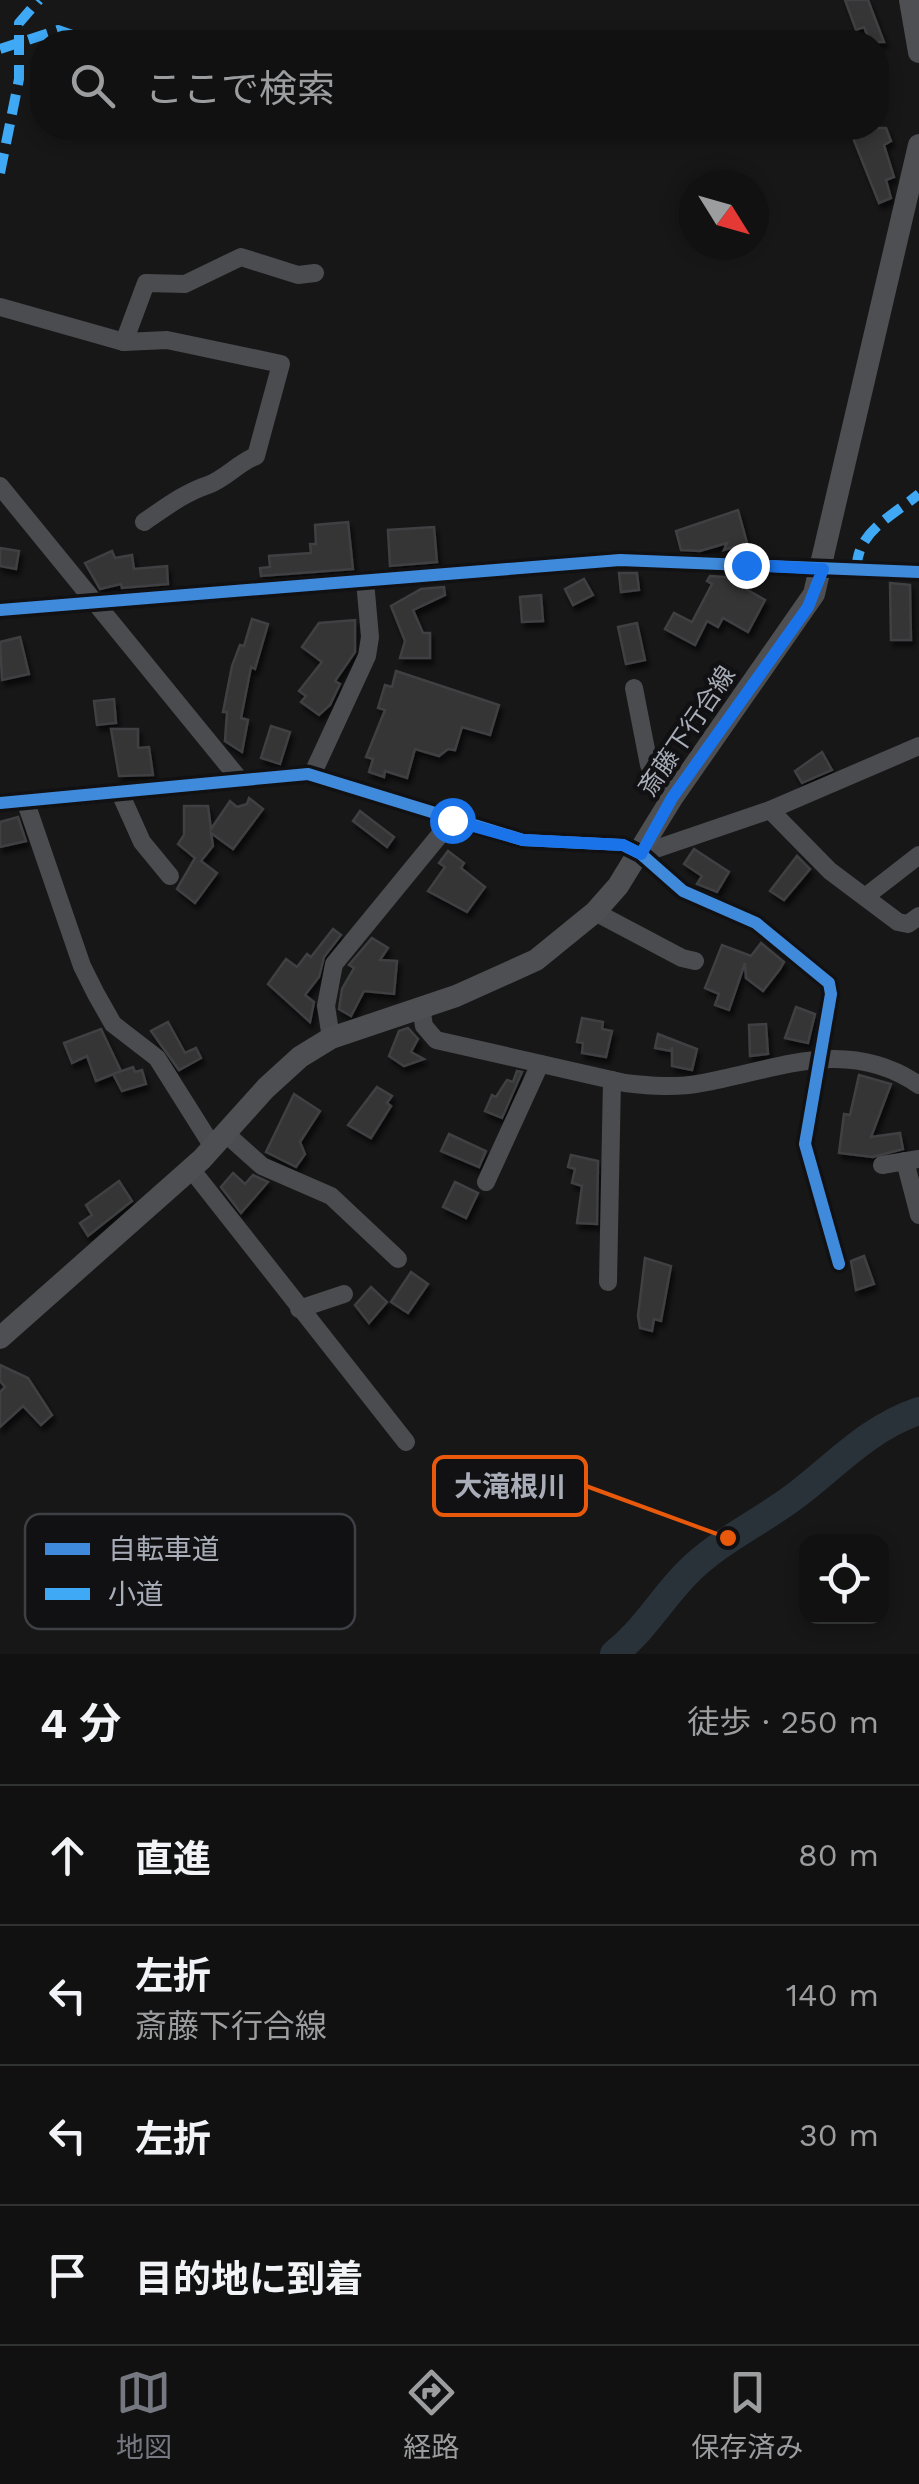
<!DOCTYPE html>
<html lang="ja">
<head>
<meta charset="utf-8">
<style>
	body { margin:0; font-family:"Work Sans","Noto Sans JP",sans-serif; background:#1a1a1a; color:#f1f3f6 }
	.controls { position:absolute; right:30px; bottom:30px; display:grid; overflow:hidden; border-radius:20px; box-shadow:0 5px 15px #0003 }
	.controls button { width:90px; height:90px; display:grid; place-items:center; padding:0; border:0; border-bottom:2px solid #303131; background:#111; color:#f1f3f6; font:50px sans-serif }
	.compass { position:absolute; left:679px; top:170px; width:90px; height:90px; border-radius:50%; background:#111; box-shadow:0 5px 15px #0003; rotate:127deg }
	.stop { position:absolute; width:30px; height:30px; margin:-22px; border:8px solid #1a73e8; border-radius:50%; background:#fff }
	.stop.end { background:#1a73e8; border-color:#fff; box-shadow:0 2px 10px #0008 }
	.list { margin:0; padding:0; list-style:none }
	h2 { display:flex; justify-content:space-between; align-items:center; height:130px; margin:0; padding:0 40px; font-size:42px }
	h2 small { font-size:32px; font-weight:400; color:#9c9d9f }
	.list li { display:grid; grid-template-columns:65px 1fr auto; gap:30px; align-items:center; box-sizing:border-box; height:140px; padding:0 40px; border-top:2px solid #303131 }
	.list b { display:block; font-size:38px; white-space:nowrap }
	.list p { margin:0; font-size:32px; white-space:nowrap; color:#9c9d9f }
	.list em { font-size:32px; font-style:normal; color:#9c9d9f }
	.icon { flex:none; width:55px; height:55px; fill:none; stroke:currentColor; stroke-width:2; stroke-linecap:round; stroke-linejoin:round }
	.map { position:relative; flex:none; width:919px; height:1654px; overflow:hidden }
	.search { position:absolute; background:#111; box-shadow:0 5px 15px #0003; left:30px; right:30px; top:30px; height:110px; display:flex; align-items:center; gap:25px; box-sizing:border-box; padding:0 35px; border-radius:40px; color:#9c9d9f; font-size:38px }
	.sheet { height:690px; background:#111 }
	nav { display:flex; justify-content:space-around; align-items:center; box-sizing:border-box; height:140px; border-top:2px solid #303131; background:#111; font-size:28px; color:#9c9d9f }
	nav a { display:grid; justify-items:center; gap:5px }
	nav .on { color:#757880 }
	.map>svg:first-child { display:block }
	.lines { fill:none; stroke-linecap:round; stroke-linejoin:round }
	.river { stroke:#2a3239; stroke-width:28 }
	.building { fill:#353536; stroke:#3f4043; stroke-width:2.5; filter:url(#shadow) }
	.minor { stroke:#4b4c50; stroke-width:18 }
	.major { stroke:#4d4f52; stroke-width:22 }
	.quiet { stroke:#3fa9f5; stroke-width:10; stroke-dasharray:20 10; stroke-linecap:butt }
	.cycleway-casing { stroke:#111113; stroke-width:19 }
	.cycleway { stroke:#408adc; stroke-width:12 }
	.route { stroke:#1a73e8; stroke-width:12 }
	.labels { text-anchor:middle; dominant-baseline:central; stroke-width:9; stroke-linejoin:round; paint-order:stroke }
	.street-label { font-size:25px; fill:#a8adb8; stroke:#111113 }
	.key { fill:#111113; stroke:#3e4045; stroke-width:2.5 }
	.key-label { font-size:28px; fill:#a8adb8 }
	.leader { fill:none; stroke:#e8590c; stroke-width:4 }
	.callout-dot { fill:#e8590c; stroke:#111113; stroke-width:4 }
	.callout { fill:#111113; stroke:#e8590c; stroke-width:4 }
	.callout-label { font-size:28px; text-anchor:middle; font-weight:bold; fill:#a8adb8 }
</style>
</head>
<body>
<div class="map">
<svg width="919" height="1654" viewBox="0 0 919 1654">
	<defs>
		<filter id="shadow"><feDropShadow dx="3" dy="5.5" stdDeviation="2.5" flood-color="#0009"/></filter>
	</defs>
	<rect width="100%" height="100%" fill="#171717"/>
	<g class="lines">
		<path class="river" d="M614,1654C647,1627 658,1603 686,1574C719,1540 762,1522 799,1493C839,1462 869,1428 919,1411"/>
	</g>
	<g class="building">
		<path d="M845,0H868L884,42H870L864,27L856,30Z"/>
		<path d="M849,128H886L891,141L884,145L894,177L886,180L891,198L879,203Z"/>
		<path d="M738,510L747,543L724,550L727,543L700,551L681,550L676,531Z"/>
		<path d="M348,522L353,569L261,576L260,568L270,567L269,556L311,553L310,544H316L315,525Z"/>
		<path d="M434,527L437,562L390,566L388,530Z"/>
		<path d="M0,548L19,551L16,569L0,566Z"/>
		<path d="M112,551L115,558L132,555L134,569L167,566L168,584L122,588L121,584L100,589L85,563Z"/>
		<path d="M619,573H637L639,590L621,592Z"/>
		<path d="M710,576L725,577L765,600L748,632L723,618L718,627L707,621L695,645L665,629L674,613L692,622L712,584L707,581Z"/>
		<path d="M584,579L593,595L573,605L565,589Z"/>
		<path d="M890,583L910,585L911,640H891Z"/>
		<path d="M444,587L445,595L413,610L423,633H430V658H400L405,641L391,606L421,589Z"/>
		<path d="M541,595L543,621L522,622L520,597Z"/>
		<path d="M252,619L268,624L255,669L251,667L241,718L248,720L242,752L225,741L227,712H223L232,666L240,645L244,646Z"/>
		<path d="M355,620V652L335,681L340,684L330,705L319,715L301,702L306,696L299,691L322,662L302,647L319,623Z"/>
		<path d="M637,623L645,660L626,664L618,627Z"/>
		<path d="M20,637L29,674L2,680L0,642Z"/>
		<path d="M396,671L499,705L490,735L462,727L455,750L448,749L439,756L415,749L407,778L385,771L384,777L369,772L373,759L366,757L385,710L378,708L385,685L392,687Z"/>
		<path d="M114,699L116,723L97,725L94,701Z"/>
		<path d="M271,726L290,732L280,764L261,758Z"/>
		<path d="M111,729H138V748L149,747L153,775L119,776Z"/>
		<path d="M822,752L832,770L802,783L795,771Z"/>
		<path d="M249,798L263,809L233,849L211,833L213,846L201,861L217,873L195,903L177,889L195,858L178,844L184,835V806H208L211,829L230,801L237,807L247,804Z"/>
		<path d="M360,811L394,837L387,847L353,821Z"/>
		<path d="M18,817L26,841L0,847V822Z"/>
		<path d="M694,849L729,872L717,892L697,884L702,876L684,864Z"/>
		<path d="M448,851L464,863L461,868L485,887L467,912L428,891L445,867L439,863Z"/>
		<path d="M797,856L810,869L784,900L770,891Z"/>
		<path d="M333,929L341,935L324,957L319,977L305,995L314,1002L310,1022L268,984L286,959L297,967L307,954L311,957Z"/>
		<path d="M372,938L388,948L380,960L397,961L394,994L364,991L351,1016L339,1009L342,989L354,968L349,965Z"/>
		<path d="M761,943L784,962L780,969L763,991L746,978L745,963L729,1010L715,1005L719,994L705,988L722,945L751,956Z"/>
		<path d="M796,1007L815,1014L808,1043L785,1038Z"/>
		<path d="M582,1018L603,1022L602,1029L612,1031L606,1057L582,1053L583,1043L577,1042Z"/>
		<path d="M168,1022L185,1053L196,1048L201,1058L179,1070L151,1031Z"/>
		<path d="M766,1024L768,1054L750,1056L749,1025Z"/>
		<path d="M408,1028L418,1039L411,1052L424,1059L404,1066L389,1056L399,1031Z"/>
		<path d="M101,1029L121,1071L96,1081L87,1056L72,1063L64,1043Z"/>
		<path d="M658,1034L697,1049L692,1070L672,1066V1047L671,1051L655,1048Z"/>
		<path d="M133,1067L135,1072L142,1070L146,1084L122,1091L113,1074Z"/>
		<path d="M517,1071L522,1072L502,1118L485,1111L492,1095L496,1097L507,1080L513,1082Z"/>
		<path d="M859,1075L891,1084L871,1137L900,1133L903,1149L873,1157L839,1153L844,1114L850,1115Z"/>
		<path d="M377,1087L392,1096L387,1103L391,1106L371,1138L348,1125Z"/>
		<path d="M294,1094L320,1111L300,1142L305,1154L296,1167L266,1152Z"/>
		<path d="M449,1134L486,1151L479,1167L441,1151Z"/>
		<path d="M571,1155L598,1161L597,1224L577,1223L582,1186L572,1183L575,1169L568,1167Z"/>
		<path d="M233,1173L245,1184L253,1175L268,1182L241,1213L221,1187Z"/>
		<path d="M119,1181L132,1201L88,1236L80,1223L92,1215L86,1205Z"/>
		<path d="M455,1182L478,1193L466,1218L443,1207Z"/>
		<path d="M864,1256L874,1284L856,1290L851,1261Z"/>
		<path d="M645,1258L671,1266L661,1321L654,1319L652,1331L640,1328L638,1316Z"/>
		<path d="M411,1272L428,1284L408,1313L391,1302Z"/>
		<path d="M371,1287L387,1302L369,1323L355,1305Z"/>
		<path d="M0,1365L28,1378L52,1415L41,1425L23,1406L0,1427V1392L5,1387L0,1381Z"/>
	</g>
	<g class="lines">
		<g class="minor">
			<path d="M0,307L124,342L167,340L281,364L256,456C238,463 225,479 208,485C184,493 166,507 144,522"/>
			<path d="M124,342L146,283L185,284L241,257L298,275L315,273"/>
			<path d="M0,486L240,780"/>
			<path d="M0,610L620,560L919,572"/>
			<path d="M634,688L649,765L679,789"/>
			<path d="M312,775L367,656L370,637L365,581"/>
			<path d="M120,793L142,842L170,876"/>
			<path d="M0,803L308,774L523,840L623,845L641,854L683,891L756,923L829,983L831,994L805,1144L839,1264"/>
			<path d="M26,803L82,966L96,994L113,1024L157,1058L213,1147"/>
			<path d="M770,810L830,871L898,922L908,924L919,916"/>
			<path d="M641,854L770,810L919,746"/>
			<path d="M865,897L919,855"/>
			<path d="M595,912L682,958L695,961"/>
			<path d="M421,1007L424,1026L436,1040L625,1083C651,1086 676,1088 702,1083C779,1069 847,1036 919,1085"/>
			<path d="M331,1038L326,1006L334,964L452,820"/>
			<path d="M225,1133L262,1166L331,1196L398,1259"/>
			<path d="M905,1161L919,1215"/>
			<path d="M882,1165L919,1159"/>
			<path d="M191,1169L406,1442"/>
			<path d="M486,1182L540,1064"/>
			<path d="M608,1282L612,1080"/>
			<path d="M299,1309L344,1294"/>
		</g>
		<g class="major">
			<path d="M910,0L919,52"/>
			<path d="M0,1338L202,1159L266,1088L300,1057L331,1038L456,996L536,960L595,912L618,886L672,798L814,594L919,145"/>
		</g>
		<g class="quiet">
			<path d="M0,49L58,30L93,42"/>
			<path d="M0,173L19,79V23L39,0"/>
			<path d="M857,570C855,533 892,516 919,494"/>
		</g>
		<g class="cycleway-casing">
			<g id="cycleway">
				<path d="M0,610L620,560L919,572"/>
				<path d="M0,803L308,774L523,840L623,845L641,854L683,891L756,923L829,983L831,994L805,1144L839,1264"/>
			</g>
		</g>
		<use href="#cycleway" class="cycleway"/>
	</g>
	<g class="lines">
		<path class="route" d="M452,820L523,840L623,845L641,854L672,798L808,607L823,569L746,565"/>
	</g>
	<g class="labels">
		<g class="street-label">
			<text transform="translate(687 731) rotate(-56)">斎藤下行合線</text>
		</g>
	</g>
	<rect x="25" y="1514" width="330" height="115" rx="15" class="key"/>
	<rect x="45" y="1543" width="45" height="12" fill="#408adc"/>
	<rect x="45" y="1588" width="45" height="12" fill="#3fa9f5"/>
	<g class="key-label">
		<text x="108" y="1559">自転車道</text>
		<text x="108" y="1604">小道</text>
	</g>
	<path class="leader" d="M728 1538L586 1486"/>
	<circle class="callout-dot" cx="728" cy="1538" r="10"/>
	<rect class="callout" x="434" y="1457" width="152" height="58" rx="10"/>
	<g class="callout-label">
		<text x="510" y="1496">大滝根川</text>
	</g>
</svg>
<div class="controls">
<button><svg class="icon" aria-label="locate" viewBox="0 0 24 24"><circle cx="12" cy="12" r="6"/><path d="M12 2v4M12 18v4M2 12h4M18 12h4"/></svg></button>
</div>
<svg class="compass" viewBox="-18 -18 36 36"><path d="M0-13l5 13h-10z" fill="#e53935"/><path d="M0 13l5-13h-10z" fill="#9c9d9f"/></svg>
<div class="stop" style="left:452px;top:820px"></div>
<div class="stop end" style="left:746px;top:565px"></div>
<div class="search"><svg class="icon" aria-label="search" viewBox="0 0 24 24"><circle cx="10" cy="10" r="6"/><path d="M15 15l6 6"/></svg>ここで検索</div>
</div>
<section class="sheet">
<h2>4 分<small>徒歩 · 250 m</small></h2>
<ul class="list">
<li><svg class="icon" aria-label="ahead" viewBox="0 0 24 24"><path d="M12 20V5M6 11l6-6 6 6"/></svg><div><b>直進</b></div><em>80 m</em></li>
<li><svg class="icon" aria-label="left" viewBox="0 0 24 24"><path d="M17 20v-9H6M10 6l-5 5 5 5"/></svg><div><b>左折</b><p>斎藤下行合線</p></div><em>140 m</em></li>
<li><svg class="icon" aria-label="left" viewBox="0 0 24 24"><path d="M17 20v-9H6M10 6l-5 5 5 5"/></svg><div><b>左折</b></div><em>30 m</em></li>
<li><svg class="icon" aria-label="arrive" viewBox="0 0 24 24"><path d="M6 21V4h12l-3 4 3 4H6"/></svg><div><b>目的地に到着</b></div></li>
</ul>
</section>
<nav>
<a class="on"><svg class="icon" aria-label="map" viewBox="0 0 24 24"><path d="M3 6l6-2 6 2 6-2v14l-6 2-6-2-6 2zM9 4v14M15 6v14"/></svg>地図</a>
<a><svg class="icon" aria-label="directions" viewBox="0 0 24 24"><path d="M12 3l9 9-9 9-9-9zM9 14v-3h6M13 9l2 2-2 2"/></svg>経路</a>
<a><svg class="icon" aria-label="saved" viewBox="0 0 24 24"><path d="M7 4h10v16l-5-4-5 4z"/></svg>保存済み</a>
</nav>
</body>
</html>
